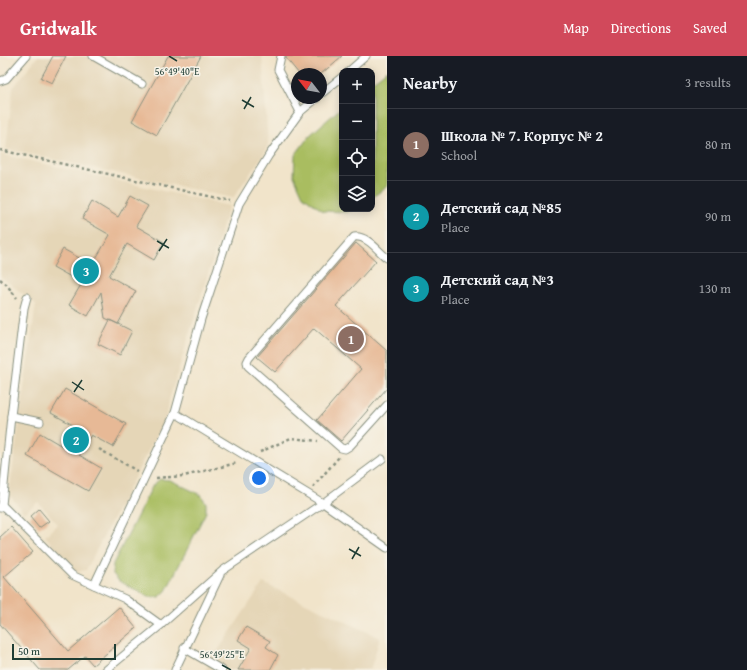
<!DOCTYPE html>
<html lang="en">
<head>
<meta charset="utf-8">
<style>
	body { margin:0; font-family:"Gentium Book Plus",serif; background:#242831; color:#f1f3f6 }
	.controls { position:absolute; right:12px; top:12px; display:grid; overflow:hidden; border-radius:8px; box-shadow:0 2px 10px #0003 }
	.controls button { width:36px; height:36px; display:grid; place-items:center; padding:0; border:0; border-bottom:1px solid #363941; background:#171b24; color:#f1f3f6; font:20px sans-serif }
	.compass { position:absolute; left:291px; top:12px; width:36px; height:36px; border-radius:50%; background:#171b24; box-shadow:0 2px 10px #0003; rotate:301deg }
	.scale { position:absolute; left:12px; bottom:10px; width:104px; box-sizing:border-box; padding-left:4px; border:2px solid #1f3d34; border-top:0; font-size:11px; line-height:14px; white-space:nowrap; color:#1f3d34; -webkit-text-stroke:3px #f7f3e8; paint-order:stroke }
	.you { position:absolute; left:259px; top:422px; width:14px; height:14px; margin:-10px; border:3px solid #fff; border-radius:50%; background:#1a73e8; box-shadow:0 0 0 6px #1a73e833 }
	.badge { display:grid; place-items:center; width:26px; height:26px; border-radius:50%; background:#d1495b; color:#fff; font-size:13px; font-weight:700 }
	.pin { position:absolute; translate:-50% -50%; border:2px solid #fff; box-shadow:0 1px 4px #0006 }
	.list { margin:0; padding:0; list-style:none }
	h2 { display:flex; justify-content:space-between; align-items:center; height:52px; margin:0; padding:0 16px; font-size:17px }
	h2 small { font-size:13px; font-weight:400; color:#9ea1a6 }
	.list li { display:grid; grid-template-columns:26px 1fr auto; gap:12px; align-items:center; box-sizing:border-box; height:72px; padding:0 16px; border-top:1px solid #363941 }
	.list b { display:block; font-size:15px; white-space:nowrap }
	.list p { margin:0; font-size:13px; white-space:nowrap; color:#9ea1a6 }
	.list em { font-size:13px; font-style:normal; color:#9ea1a6 }
	.icon { flex:none; width:22px; height:22px; fill:none; stroke:currentColor; stroke-width:2; stroke-linecap:round; stroke-linejoin:round }
	.map { position:relative; flex:none; width:387px; height:614px; overflow:hidden }
	header { display:flex; align-items:center; gap:24px; box-sizing:border-box; height:56px; padding:0 20px; background:#d1495b; color:#fff }
	header strong { font-size:19px }
	nav { display:flex; gap:22px; margin-inline-start:auto; font-size:14px }
	main { display:flex }
	aside { flex:1; background:#171b24 }
	.map>svg:first-child { display:block }
	.built { fill:#e5d6b7 }
	.green { fill:#a9bd61; stroke:#647d4a }
	.building { fill:#e7b996 }
	.lines { fill:none; stroke-linecap:round; stroke-linejoin:round }
	.service-casing { stroke:#88907f; stroke-width:9 }
	.path { stroke:#88907f; stroke-width:2.5; stroke-dasharray:3 3; stroke-linecap:butt }
	.service { stroke:#fff; stroke-width:7 }
	.ticks { fill:none; stroke:#1f3d34; stroke-width:1.5 }
	.ticks-label { font-size:10px; text-anchor:middle; fill:#1f3d34; stroke:#f7f3e8; stroke-width:3; stroke-linejoin:round; paint-order:stroke }
</style>
</head>
<body>
<header>
<strong>Gridwalk</strong>
<nav><a>Map</a><a>Directions</a><a>Saved</a></nav>
</header>
<main>
<div class="map">
<svg width="387" height="614" viewBox="0 0 387 614">
	<rect width="100%" height="100%" fill="#f7f3e8"/>
	<filter id="ink" filterUnits="userSpaceOnUse"><feTurbulence type="fractalNoise" baseFrequency=".025" numOctaves="2"/><feDisplacementMap in="SourceGraphic" scale="8" xChannelSelector="R" yChannelSelector="G"/><feConvolveMatrix kernelMatrix="1 2 1 2 8 2 1 2 1" color-interpolation-filters="sRGB"/></filter>
	<filter id="wash" filterUnits="userSpaceOnUse"><feTurbulence type="fractalNoise" baseFrequency=".012" numOctaves="4" result="noise"/><feDisplacementMap in="SourceGraphic" scale="16" xChannelSelector="R" yChannelSelector="G"/><feGaussianBlur stdDeviation="0.9" result="paint"/><feColorMatrix in="noise" values="0 0 0 0 0 0 0 0 0 0 0 0 0 0 0 0 0 1.4 0 .05"/><feComposite in="paint" operator="in"/></filter>
	<g filter="url(#wash)">
		<rect width="100%" height="100%" fill="#f1e4ca"/>
		<g class="built">
			<path d="M38,0H262L268,87L265,96L233,142L6,93L13,32Z"/>
			<path d="M0,98L229,150L169,344L167,359L86,514L77,516L45,480L58,468L38,446L24,457L9,438L36,248L0,220Z"/>
			<path d="M263,527L380,582L370,614H205Z"/>
		</g>
		<g class="green">
			<path d="M387,14V130L372,142V26Z"/>
			<path d="M342,51V153H354L347,156L323,155L303,140L294,120L295,99L310,79Z"/>
			<path d="M160,423L170,424L201,439L206,447V456L166,535L159,541H149L119,525L113,518V508L153,429Z"/>
		</g>
		<g id="blocks">
			<g class="building">
				<path d="M53,0H66L52,27L41,22Z"/>
				<path d="M168,0H201L157,79L132,65Z"/>
				<path d="M286,0H342L321,18H299L286,2Z"/>
				<path d="M130,140L148,150L136,170L164,186L154,204L127,188L109,220L136,235L118,268L105,262L101,236L88,260L69,249L82,227L53,211L63,193L92,209L110,179L82,163L92,145L118,161Z"/>
				<path d="M356,187L376,205L336,250L387,295V332L341,385L317,364L361,313L314,272L275,316L257,301Z"/>
				<path d="M110,264L132,275L120,299L98,288Z"/>
				<path d="M65,333L126,368L113,391L91,379L79,399L101,412L88,435L27,400L40,377L62,390L73,369L51,357Z"/>
				<path d="M39,453L49,465L39,472L30,461Z"/>
				<path d="M11,471L33,496L4,521L68,595L119,551L136,572L93,609L85,600L68,614H40L0,568V481Z"/>
				<path d="M246,571L270,585L266,591L278,599L270,614H238L251,592L238,584Z"/>
			</g>
		</g>
	</g>
	<g filter="url(#ink)">
		<use href="#blocks" fill-opacity="0" stroke="#88907f" stroke-width="1"/>
		<g class="lines">
			<g class="service-casing">
				<g id="service">
					<path d="M93,0L142,28"/>
					<path d="M281,0L278,14L300,56"/>
					<path d="M349,15L366,0"/>
					<path d="M0,25L6,23L26,0"/>
					<path d="M321,38L342,21"/>
					<path d="M387,202C378,195 367,179 354,181L249,302L247,306L248,310L341,392L345,393L350,390L387,349"/>
					<path d="M175,357L201,263L239,148L269,99L300,56L317,42"/>
					<path d="M11,360L40,366"/>
					<path d="M2,449L72,519L125,543L161,569"/>
					<path d="M0,452L2,449L11,360L24,252L27,241"/>
					<path d="M94,529L175,357L323,447L382,403"/>
					<path d="M184,592L222,614"/>
					<path d="M106,614L161,569L222,515L323,447L387,492"/>
					<path d="M175,614L220,519"/>
				</g>
			</g>
			<g class="path">
				<path d="M0,94L230,145"/>
				<path d="M0,223L6,228L17,242"/>
				<path d="M99,393L137,415"/>
				<path d="M260,396L291,382L318,385"/>
				<path d="M156,422L184,420L237,407"/>
				<path d="M313,431L339,401"/>
			</g>
			<use href="#service" class="service"/>
		</g>
	</g>
	<path class="ticks" d="M169,0L177,5M242,44L254,51M244,53L251,41M157,185L169,192M159,195L167,183M72,326L84,334M74,336L82,324M349,493L361,500M352,503L359,491M222,609L231,614"/>
	<g class="ticks-label">
		<text x="177" y="19">56°49'40"E</text>
		<text x="222" y="602">56°49'25"E</text>
	</g>
</svg>
<div class="controls">
<button>+</button>
<button>−</button>
<button><svg class="icon" aria-label="locate" viewBox="0 0 24 24"><circle cx="12" cy="12" r="6"/><path d="M12 2v4M12 18v4M2 12h4M18 12h4"/></svg></button>
<button><svg class="icon" aria-label="layers" viewBox="0 0 24 24"><path d="M12 4l9 5-9 5-9-5zM3 14l9 5 9-5"/></svg></button>
</div>
<svg class="compass" viewBox="-18 -18 36 36"><path d="M0-13l5 13h-10z" fill="#e53935"/><path d="M0 13l5-13h-10z" fill="#9ea1a6"/></svg>
<div class="scale">50 m</div>
<div class="you"></div>
<div class="pin badge" style="left:351px;top:283px;background:#8d6e63">1</div>
<div class="pin badge" style="left:76px;top:384px;background:#0f9aa8">2</div>
<div class="pin badge" style="left:86px;top:215px;background:#0f9aa8">3</div>
</div>
<aside>
<h2>Nearby<small>3 results</small></h2>
<ul class="list">
<li><span class="badge" style="background:#8d6e63">1</span><div><b>Школа № 7. Корпус № 2</b><p>School</p></div><em>80 m</em></li>
<li><span class="badge" style="background:#0f9aa8">2</span><div><b>Детский сад №85</b><p>Place</p></div><em>90 m</em></li>
<li><span class="badge" style="background:#0f9aa8">3</span><div><b>Детский сад №3</b><p>Place</p></div><em>130 m</em></li>
</ul>
</aside>
</main>
</body>
</html>
